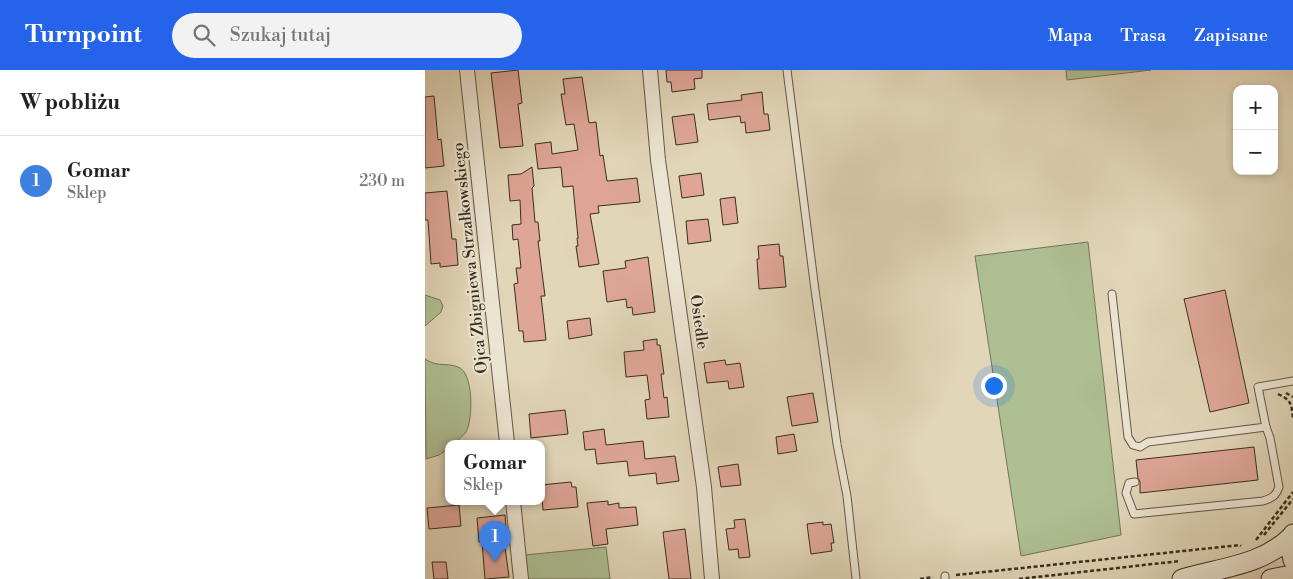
<!DOCTYPE html>
<html lang="pl">
<head>
<meta charset="utf-8">
<style>
	body { margin:0; font-family:"Libre Bodoni",serif; background:#f2f2f2; color:#222 }
	.controls { position:absolute; right:15px; top:15px; display:grid; overflow:hidden; border-radius:10px; box-shadow:0 2px 8px #0003 }
	.controls button { width:45px; height:45px; display:grid; place-items:center; padding:0; border:0; border-bottom:1px solid #e0e0e0; background:#fff; color:#222; font:25px sans-serif }
	.you { position:absolute; left:568px; top:315px; width:18px; height:18px; margin:-12px; border:4px solid #fff; border-radius:50%; background:#1a73e8; box-shadow:0 0 0 8px #1a73e833 }
	.badge { display:grid; place-items:center; width:32px; height:32px; border-radius:50%; background:#2563eb; color:#fff; font-size:16px; font-weight:700 }
	.pin { position:absolute; translate:-50% -41px; filter:drop-shadow(0 1px 2px #0008) }
	.pin::after { content:''; position:absolute; top:26px; width:18px; height:15px; background:inherit; clip-path:polygon(0 0,100% 0,50% 100%) }
	.popup { position:absolute; left:20px; top:370px; width:100px; height:65px; box-sizing:border-box; display:grid; place-content:center; border-radius:10px; background:#fff; filter:drop-shadow(0 1px 4px #0005); font-size:16px; white-space:nowrap; color:#767676 }
	.popup b { font-size:19px; color:#222 }
	.popup::after { content:''; position:absolute; left:50%; top:100%; margin-left:-10px; border:10px solid transparent; border-top-color:#fff }
	.list { margin:0; padding:0; list-style:none }
	h2 { display:flex; justify-content:space-between; align-items:center; height:65px; margin:0; padding:0 20px; font-size:21px }
	h2 small { font-size:16px; font-weight:400; color:#767676 }
	.list li { display:grid; grid-template-columns:32px 1fr auto; gap:15px; align-items:center; box-sizing:border-box; height:90px; padding:0 20px; border-top:1px solid #e0e0e0 }
	.list b { display:block; font-size:19px; white-space:nowrap }
	.list p { margin:0; font-size:16px; white-space:nowrap; color:#767676 }
	.list em { font-size:16px; font-style:normal; color:#767676 }
	.icon { flex:none; width:28px; height:28px; fill:none; stroke:currentColor; stroke-width:2; stroke-linecap:round; stroke-linejoin:round }
	.map { position:relative; flex:none; width:868px; height:509px; overflow:hidden }
	header { display:flex; align-items:center; gap:30px; box-sizing:border-box; height:70px; padding:0 25px; background:#2563eb; color:#fff }
	header strong { font-size:24px }
	nav { display:flex; gap:28px; margin-inline-start:auto; font-size:18px }
	.search { width:350px; height:45px; background:#f2f2f2; display:flex; align-items:center; gap:12px; box-sizing:border-box; padding:0 18px; border-radius:28px; color:#767676; font-size:19px }
	main { display:flex }
	aside { flex:1; background:#fff }
	.map>svg:first-child { display:block }
	.green { fill:#aebf93; stroke:#73765a }
	.building { fill:#dfa698; stroke:#382e20 }
	.lines { fill:none; stroke-linecap:round; stroke-linejoin:round }
	.lane-casing { stroke:#625846; stroke-width:9 }
	.street-casing { stroke:#625846; stroke-width:16 }
	.secondary-casing { stroke:#382e20; stroke-width:21 }
	.path { stroke:#382e20; stroke-width:2.5; stroke-dasharray:4 2.5; stroke-linecap:butt }
	.lane { stroke:#ece4d2; stroke-width:7 }
	.street { stroke:#ece4d2; stroke-width:14 }
	.secondary { stroke:#ece4d2; stroke-width:19 }
	.labels { text-anchor:middle; dominant-baseline:central; stroke-width:4.5; stroke-linejoin:round; paint-order:stroke }
	.street-label { font-size:16px; fill:#382e20; stroke:#ece4d2 }
</style>
</head>
<body>
<header>
<strong>Turnpoint</strong>
<div class="search"><svg class="icon" aria-label="search" viewBox="0 0 24 24"><circle cx="10" cy="10" r="6"/><path d="M15 15l6 6"/></svg>Szukaj tutaj</div>
<nav><a>Mapa</a><a>Trasa</a><a>Zapisane</a></nav>
</header>
<main>
<aside>
<h2>W pobliżu<small></small></h2>
<ul class="list">
<li><span class="badge" style="background:#3f7fe0">1</span><div><b>Gomar</b><p>Sklep</p></div><em>230 m</em></li>
</ul>
</aside>
<div class="map">
<svg width="868" height="509" viewBox="0 0 868 509">
	<rect width="100%" height="100%" fill="#e2d6b9"/>
	<filter id="stains"><feTurbulence type="fractalNoise" baseFrequency=".004" numOctaves="4"/><feColorMatrix values="0 0 0 0 .2 0 0 0 0 .09 0 0 0 0 .02 0 0 0 .5 -.17"/></filter>
	<radialGradient id="worn" r=".72"><stop offset=".6" stop-color="#630" stop-opacity="0"/><stop offset="1" stop-color="#630" stop-opacity=".3"/></radialGradient>
	<g class="green">
		<path d="M641,0H726L642,10Z"/>
		<path d="M663,172L696,465L596,486L550,186Z"/>
		<path d="M0,225L15,230L18,236L16,242L0,256Z"/>
		<path d="M0,289C14,298 20,292 33,297C49,302 48,350 41,362C38,366 33,370 30,373H24V378L14,385L1,389Z"/>
		<path d="M181,477L185,509H102L100,485Z"/>
	</g>
	<g class="building">
		<path d="M93,0L97,33L93,34L98,76L75,78L66,3Z"/>
		<path d="M241,0H277V8L269,9L270,19L247,22L246,12H242Z"/>
		<path d="M157,7L164,53L171,52L175,86L178,85L182,111L212,108L215,132L173,136L174,143L165,144L174,194L154,197L151,176H153L152,168H153L148,116L138,117L136,97L113,99L110,74L126,72L127,84L153,80L149,54L141,55L136,24H140L138,9Z"/>
		<path d="M337,22L339,44H343L345,60L321,63L320,52L316,53L315,46L284,50L282,34L317,30L316,25Z"/>
		<path d="M9,26L13,70L16,69L19,96L0,98V27Z"/>
		<path d="M269,44L273,72L251,75L247,47Z"/>
		<path d="M107,97L109,116L107,118L110,152H113L115,171H113L120,226H116L121,270L99,272L98,261H94L89,214L93,213L91,198H96L93,169L88,170L87,155L96,154L95,130L85,131L83,105L96,104Z"/>
		<path d="M276,103L279,125L257,128L254,106Z"/>
		<path d="M22,121L27,169H31L33,195L15,197V193L6,194L3,150H0V123Z"/>
		<path d="M310,127L313,153L298,155L295,129Z"/>
		<path d="M283,149L286,171L263,174L261,151Z"/>
		<path d="M354,174L355,186H358L361,217L334,219L332,189H334L333,176Z"/>
		<path d="M223,187L230,242L208,245L207,237L202,238L201,229L182,232L178,201L201,198L200,191Z"/>
		<path d="M800,220L824,333L785,342L759,229Z"/>
		<path d="M165,248L167,265L144,269L142,251Z"/>
		<path d="M232,269V275H235L239,304H236L239,328L242,327L244,347L222,349L220,330L225,329L222,305L201,307L199,282L219,280L218,271Z"/>
		<path d="M300,290L301,295L315,293L319,317L304,319L303,311L282,313L279,293Z"/>
		<path d="M388,323L393,352L367,356L362,327Z"/>
		<path d="M140,340L143,364L106,368L104,344Z"/>
		<path d="M179,359L181,375L218,371L220,389L250,386L254,411L232,414L231,403L204,406L202,391L172,394L170,379L160,380L158,362Z"/>
		<path d="M369,364L372,381L353,384L351,367Z"/>
		<path d="M829,377L833,410L715,423V412L713,408L711,390Z"/>
		<path d="M313,394L316,415L296,417L293,397Z"/>
		<path d="M146,412L147,417H151L153,437L118,440L116,415Z"/>
		<path d="M183,431V435L194,433V438L211,437L213,455L181,459L183,474L168,476L162,433Z"/>
		<path d="M34,435L36,456L4,459L2,438Z"/>
		<path d="M80,445L82,470H79L84,507L60,509L57,472H54L52,448Z"/>
		<path d="M320,449L325,487L314,488L313,479L304,480L301,459L310,458L309,450Z"/>
		<path d="M398,452V455L406,454L409,473H406L407,481L386,484L382,454Z"/>
		<path d="M260,459L266,509H244L238,462Z"/>
		<path d="M7,492H21L23,509H9Z"/>
	</g>
	<g class="lines">
		<g class="lane-casing">
			<g id="lane">
				<path d="M362,0L390,220L412,374L422,426L431,509"/>
				<path d="M687,224L703,367L708,375L715,377L723,372L841,357"/>
				<path d="M710,412L704,413L701,423L709,444L838,431C847,428 851,426 854,417L845,368L841,357L833,317L868,311"/>
				<path d="M520,506V509"/>
			</g>
		</g>
		<g class="street-casing">
			<g id="street">
				<path d="M42,0L82,373"/>
				<path d="M225,0L233,90L279,417L287,509"/>
				<path d="M88,431L96,509"/>
			</g>
		</g>
		<g class="secondary-casing">
			<g id="secondary">
				<path d="M868,464L866,479L868,490"/>
				<path d="M757,509C797,497 836,496 867,466"/>
				<path d="M846,509L861,506H868"/>
			</g>
		</g>
		<g class="path">
			<path d="M861,323L868,327"/>
			<path d="M853,324C867,331 866,333 868,348"/>
			<path d="M839,465L868,429"/>
			<path d="M831,470L868,422"/>
			<path d="M531,505L815,475L816,476"/>
			<path d="M495,509L508,507"/>
			<path d="M594,509L755,491"/>
		</g>
		<use href="#lane" class="lane"/>
		<use href="#street" class="street"/>
		<use href="#secondary" class="secondary"/>
	</g>
	<g class="labels">
		<g class="street-label">
			<text transform="translate(45 188) rotate(-96)">Ojca Zbigniewa Strzałkowskiego</text>
			<text transform="translate(274 252) rotate(82)">Osiedle</text>
		</g>
	</g>
	<rect width="100%" height="100%" filter="url(#stains)"/>
	<rect width="100%" height="100%" fill="url(#worn)"/>
</svg>
<div class="controls">
<button>+</button>
<button>−</button>
</div>
<div class="you"></div>
<div class="pin badge" style="left:70px;top:492px;background:#3f7fe0">1</div>
<div class="popup"><b>Gomar</b>Sklep</div>
</div>
</main>
</body>
</html>
